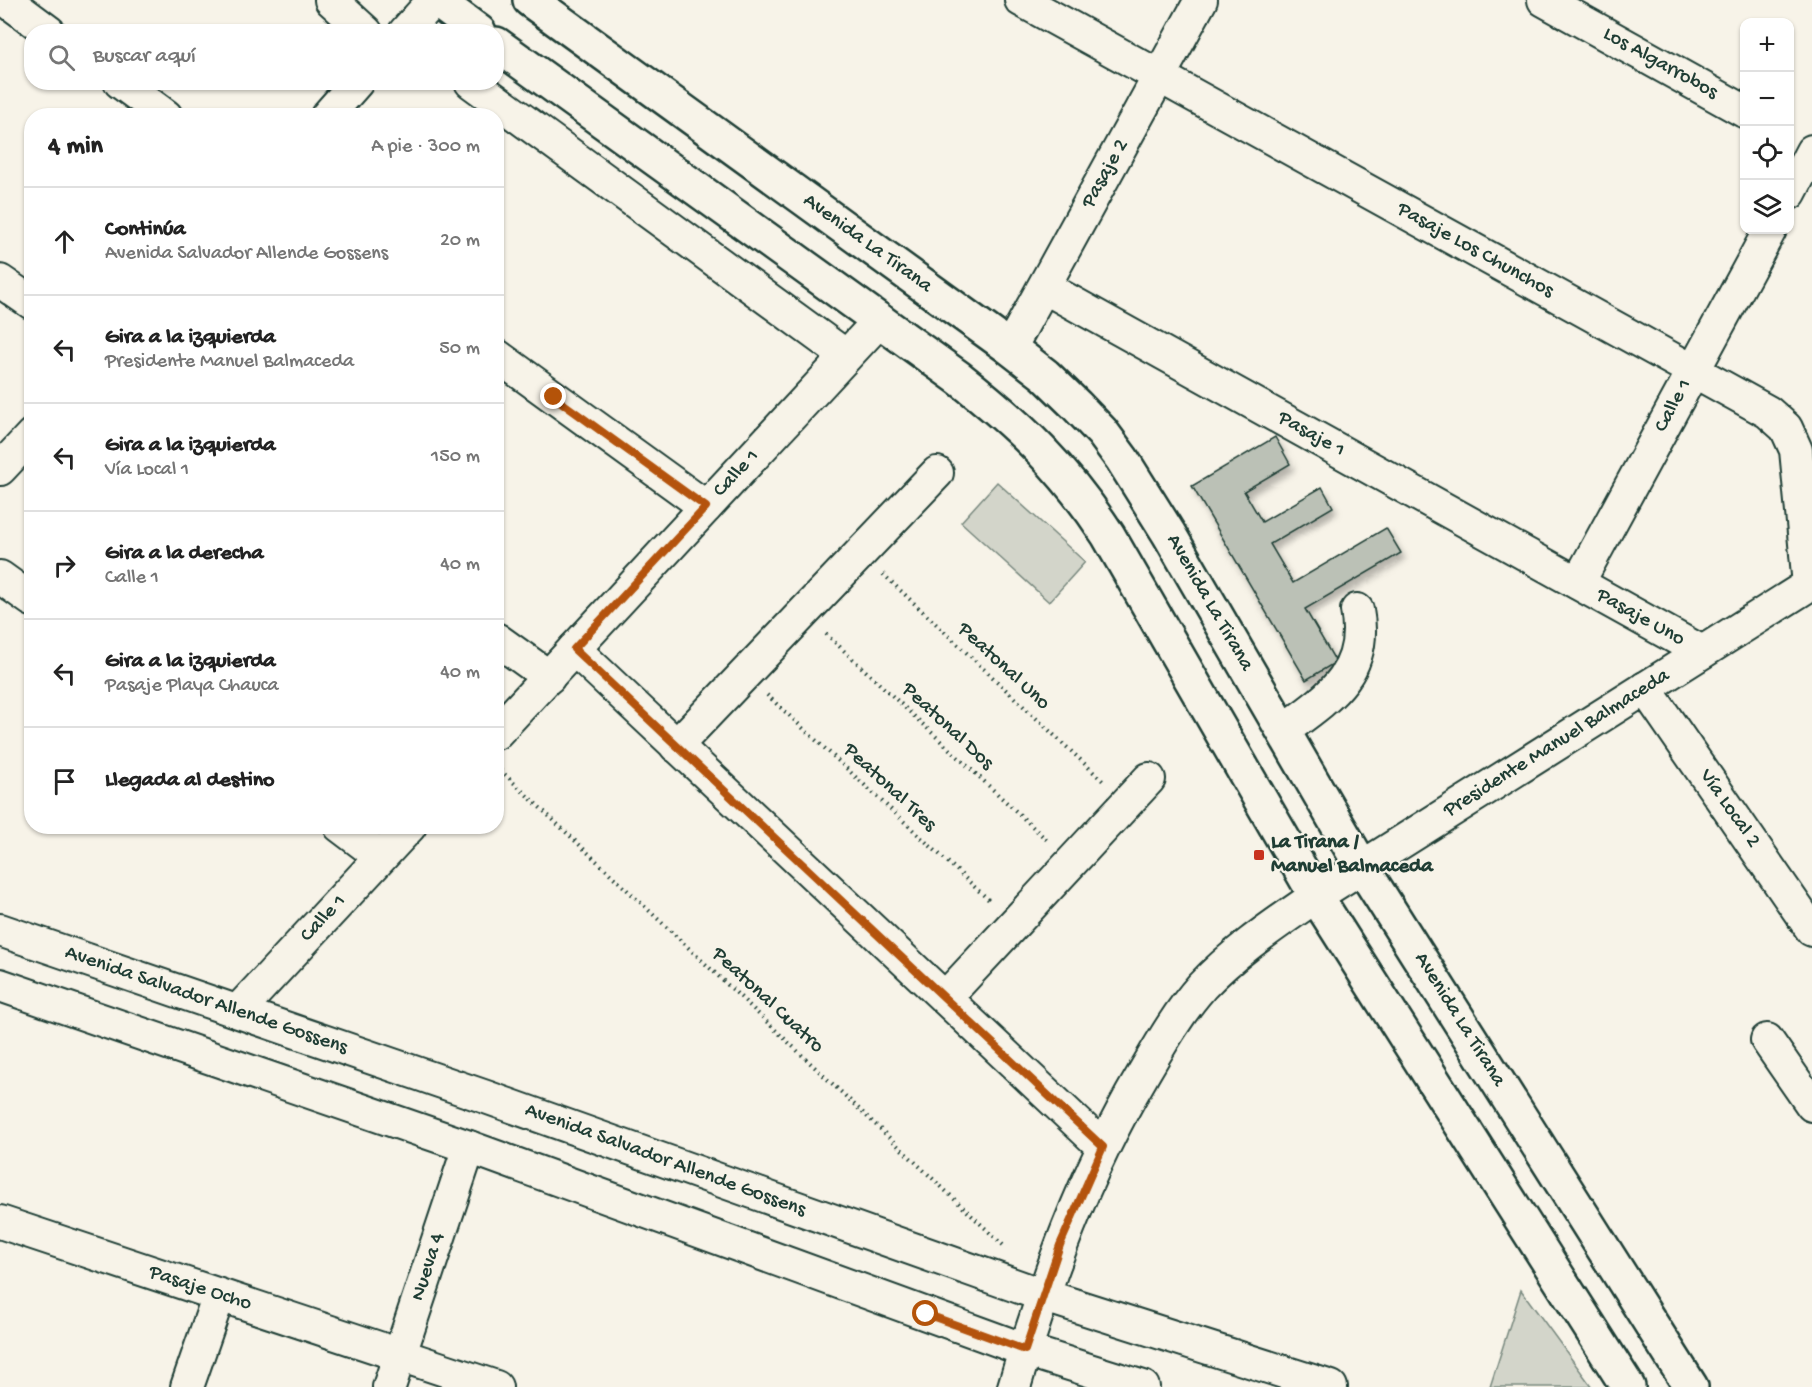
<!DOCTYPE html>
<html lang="es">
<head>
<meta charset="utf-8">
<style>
	body { margin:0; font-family:"Gochi Hand",sans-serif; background:#f6f6f6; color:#222 }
	.controls { position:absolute; right:18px; top:18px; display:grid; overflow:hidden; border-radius:12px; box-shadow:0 2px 4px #0004 }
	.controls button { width:54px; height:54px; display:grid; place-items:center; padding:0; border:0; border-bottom:2px solid #e0e0e0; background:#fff; color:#222; font:30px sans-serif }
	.stop { position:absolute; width:18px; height:18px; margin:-14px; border:4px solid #b45309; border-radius:50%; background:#fff }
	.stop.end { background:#b45309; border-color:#fff; box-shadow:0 2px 6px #0008 }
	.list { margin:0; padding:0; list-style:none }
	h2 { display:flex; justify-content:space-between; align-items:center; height:78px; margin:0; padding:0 24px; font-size:26px }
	h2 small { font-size:20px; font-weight:400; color:#767676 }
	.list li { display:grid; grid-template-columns:39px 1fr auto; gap:18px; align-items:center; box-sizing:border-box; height:108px; padding:0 24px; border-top:2px solid #e0e0e0 }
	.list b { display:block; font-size:22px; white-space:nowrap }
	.list p { margin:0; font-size:20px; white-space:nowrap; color:#767676 }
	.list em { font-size:20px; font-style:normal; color:#767676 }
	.icon { flex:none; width:33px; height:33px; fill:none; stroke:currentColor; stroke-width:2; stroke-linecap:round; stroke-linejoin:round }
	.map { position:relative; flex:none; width:1812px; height:1387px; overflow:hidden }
	.search { position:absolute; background:#fff; box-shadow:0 2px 4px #0004; left:24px; top:24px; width:480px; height:66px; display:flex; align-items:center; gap:15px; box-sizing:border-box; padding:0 21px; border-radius:24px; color:#767676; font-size:22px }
	.panel { position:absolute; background:#fff; box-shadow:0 2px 4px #0004; left:24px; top:108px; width:480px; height:726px; border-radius:24px }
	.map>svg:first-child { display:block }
	.green { fill:#d3d5ca; stroke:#79897f; stroke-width:1.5 }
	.building { fill:#bbc1b6; stroke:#1f3d34; stroke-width:1.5; filter:url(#shadow) }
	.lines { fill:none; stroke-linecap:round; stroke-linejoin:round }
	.minor-casing { stroke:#1f3d34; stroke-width:36 }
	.highway-casing { stroke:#1f3d34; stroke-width:38 }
	.path { stroke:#1f3d34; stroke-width:4; stroke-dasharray:1.5 4.5; stroke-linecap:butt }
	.minor { stroke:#f7f3e8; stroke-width:32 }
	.highway { stroke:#f7f3e8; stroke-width:33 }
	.route { stroke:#b45309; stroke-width:8 }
	.poi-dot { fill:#c8321e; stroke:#f7f3e8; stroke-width:2 }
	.labels { text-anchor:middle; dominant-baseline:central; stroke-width:4.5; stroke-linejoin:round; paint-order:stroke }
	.street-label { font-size:21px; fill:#1f3d34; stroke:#f7f3e8 }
	.poi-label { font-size:21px; font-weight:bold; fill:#1f3d34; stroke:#f7f3e8; text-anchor:start }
</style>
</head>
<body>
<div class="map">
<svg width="1812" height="1387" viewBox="0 0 1812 1387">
	<defs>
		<filter id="shadow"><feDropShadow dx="3.5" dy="6" stdDeviation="3" flood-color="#0004"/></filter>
	</defs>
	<rect width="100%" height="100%" fill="#f7f3e8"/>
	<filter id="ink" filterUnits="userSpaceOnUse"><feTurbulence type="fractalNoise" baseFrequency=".0167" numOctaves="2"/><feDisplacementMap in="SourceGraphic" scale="12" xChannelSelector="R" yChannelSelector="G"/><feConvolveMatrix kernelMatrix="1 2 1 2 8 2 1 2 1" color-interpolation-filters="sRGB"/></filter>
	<g filter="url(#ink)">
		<g class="green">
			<path d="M997,482L1085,562L1049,602L961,522Z"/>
			<path d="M1521,1290L1592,1387H1490Z"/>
		</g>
		<path class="building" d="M1275,437L1290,464L1244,491L1262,522L1322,487L1333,507L1270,544L1293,583L1386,528L1401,553L1305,609L1336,662L1306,680L1192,486Z"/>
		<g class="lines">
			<g class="minor-casing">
				<g id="minor">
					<path d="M6,0L49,32"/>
					<path d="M331,0L366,32"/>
					<path d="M1021,0L1768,412L1786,428L1796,450L1809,585"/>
					<path d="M1544,0L1744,111"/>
					<path d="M405,32L434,0"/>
					<path d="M120,82L166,116"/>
					<path d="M471,82L846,356"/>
					<path d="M327,116L357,82"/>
					<path d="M1790,193L1812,151"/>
					<path d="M0,281L32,303"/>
					<path d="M1044,287L1702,652"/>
					<path d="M1010,348L1201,0"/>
					<path d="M496,355L706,507"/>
					<path d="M0,469L32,435"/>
					<path d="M0,577L32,600"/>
					<path d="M1578,583L1770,230"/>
					<path d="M496,639L549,677"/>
					<path d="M574,649L1103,1147"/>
					<path d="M1645,688L1812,930"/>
					<path d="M1283,731C1328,698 1369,673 1357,610"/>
					<path d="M496,733L880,320"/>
					<path d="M676,746L937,473"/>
					<path d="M340,826L381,857"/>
					<path d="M0,930L486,1097L1042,1295L1331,1387"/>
					<path d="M0,985L469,1147L1025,1350L1143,1387"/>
					<path d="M945,998L1149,779"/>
					<path d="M238,1011L410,826"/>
					<path d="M1767,1040L1812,1105"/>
					<path d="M0,1222L496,1387"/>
					<path d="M187,1387L219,1295"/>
					<path d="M389,1387L469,1147"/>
					<path d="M1014,1387C1047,1277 1083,1176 1142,1076C1160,1045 1178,1013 1202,986C1236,950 1276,924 1316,896L1812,583"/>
				</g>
			</g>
			<g class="highway-casing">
				<g id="highway">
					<path d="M436,0L479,32"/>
					<path d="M530,0L1010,348L1045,375L1076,405L1102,432L1122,459L1169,534L1362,867L1691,1387"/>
					<path d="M496,44L959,378C1020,426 1065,469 1108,535L1316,896L1628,1387"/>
				</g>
			</g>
			<g class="path">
				<path d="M883,574L1105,783"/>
				<path d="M826,634L1049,842"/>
				<path d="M767,695L991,902"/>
				<path d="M496,766L1004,1246"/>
			</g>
			<use href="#minor" class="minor"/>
			<use href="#highway" class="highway"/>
		</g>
	</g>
	<g class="lines" filter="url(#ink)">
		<path class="route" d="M554,397L706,507L574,649L1103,1147L1060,1245L1025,1350L926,1314"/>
	</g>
	<rect class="poi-dot" x="1253" y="849" width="12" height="12" rx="3"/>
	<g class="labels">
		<g class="street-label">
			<text transform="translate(1660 64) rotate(29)">Los Algarrobos</text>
			<text transform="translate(1106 174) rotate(-61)">Pasaje 2</text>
			<text transform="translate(867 244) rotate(36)">Avenida La Tirana</text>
			<text transform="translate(1475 251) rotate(29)">Pasaje Los Chunchos</text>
			<text transform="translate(1674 406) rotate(-62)">Calle 1</text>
			<text transform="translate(1311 435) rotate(29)">Pasaje 1</text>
			<text transform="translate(737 474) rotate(-47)">Calle 1</text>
			<text transform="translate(1209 603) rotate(60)">Avenida La Tirana</text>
			<text transform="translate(1640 618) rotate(29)">Pasaje Uno</text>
			<text transform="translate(1003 667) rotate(43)">Peatonal Uno</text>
			<text transform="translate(947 727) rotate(43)">Peatonal Dos</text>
			<text transform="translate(1557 744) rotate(-32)">Presidente Manuel Balmaceda</text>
			<text transform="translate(889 788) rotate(43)">Peatonal Tres</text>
			<text transform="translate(1729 809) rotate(55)">Vía Local 2</text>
			<text transform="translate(324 919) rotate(-47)">Calle 1</text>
			<text transform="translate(206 1001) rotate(19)">Avenida Salvador Allende Gossens</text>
			<text transform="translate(767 1001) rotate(43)">Peatonal Cuatro</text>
			<text transform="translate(1459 1020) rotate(58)">Avenida La Tirana</text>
			<text transform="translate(665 1161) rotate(20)">Avenida Salvador Allende Gossens</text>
			<text transform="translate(429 1267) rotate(-72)">Nueva 4</text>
			<text transform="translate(200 1289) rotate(18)">Pasaje Ocho</text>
		</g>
		<g class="poi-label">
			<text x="1271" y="843">La Tirana /<tspan x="1271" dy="24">Manuel Balmaceda</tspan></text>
		</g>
	</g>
</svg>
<div class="controls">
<button>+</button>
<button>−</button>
<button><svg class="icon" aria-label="locate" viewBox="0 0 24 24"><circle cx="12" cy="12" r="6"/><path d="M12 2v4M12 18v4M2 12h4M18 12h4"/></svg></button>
<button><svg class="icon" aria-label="layers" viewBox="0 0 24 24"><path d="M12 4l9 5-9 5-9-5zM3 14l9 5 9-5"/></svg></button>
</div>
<div class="stop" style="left:926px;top:1314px"></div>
<div class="stop end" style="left:554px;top:397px"></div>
<div class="search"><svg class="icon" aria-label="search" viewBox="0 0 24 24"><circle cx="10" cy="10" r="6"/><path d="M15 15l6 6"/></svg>Buscar aquí</div>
<section class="panel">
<h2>4 min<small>A pie · 300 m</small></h2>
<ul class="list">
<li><svg class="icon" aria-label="ahead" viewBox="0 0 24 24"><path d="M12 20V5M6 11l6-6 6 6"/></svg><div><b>Continúa</b><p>Avenida Salvador Allende Gossens</p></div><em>20 m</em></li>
<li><svg class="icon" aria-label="left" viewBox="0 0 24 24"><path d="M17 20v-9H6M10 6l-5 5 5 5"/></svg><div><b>Gira a la izquierda</b><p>Presidente Manuel Balmaceda</p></div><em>50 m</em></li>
<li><svg class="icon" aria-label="left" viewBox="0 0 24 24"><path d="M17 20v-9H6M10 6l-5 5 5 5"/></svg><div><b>Gira a la izquierda</b><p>Vía Local 1</p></div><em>150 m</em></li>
<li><svg class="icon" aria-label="right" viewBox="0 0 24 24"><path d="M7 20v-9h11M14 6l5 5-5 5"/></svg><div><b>Gira a la derecha</b><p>Calle 1</p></div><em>40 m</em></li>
<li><svg class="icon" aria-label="left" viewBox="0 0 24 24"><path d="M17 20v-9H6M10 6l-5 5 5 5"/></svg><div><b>Gira a la izquierda</b><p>Pasaje Playa Chauca</p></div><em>40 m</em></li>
<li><svg class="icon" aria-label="arrive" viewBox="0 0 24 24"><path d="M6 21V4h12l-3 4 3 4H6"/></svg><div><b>Llegada al destino</b></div></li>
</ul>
</section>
</div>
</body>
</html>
